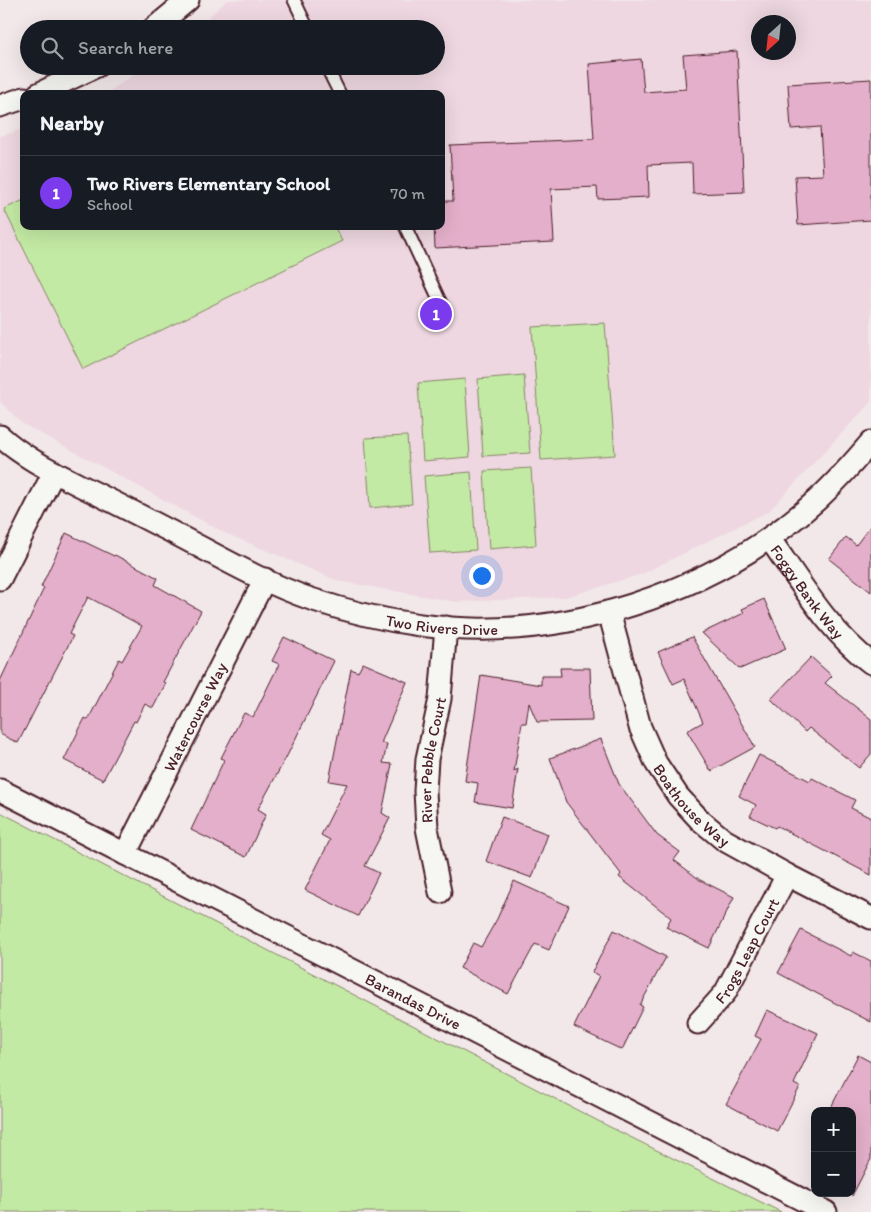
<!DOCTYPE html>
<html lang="en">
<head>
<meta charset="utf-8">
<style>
	body { margin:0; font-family:Itim,sans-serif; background:#20242c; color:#f1f3f6 }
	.controls { position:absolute; right:15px; bottom:15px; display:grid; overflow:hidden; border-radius:10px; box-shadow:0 5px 20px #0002 }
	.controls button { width:45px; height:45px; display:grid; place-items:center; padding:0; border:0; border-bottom:1px solid #363941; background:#171b24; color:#f1f3f6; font:25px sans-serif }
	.compass { position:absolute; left:751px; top:15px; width:45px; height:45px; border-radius:50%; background:#171b24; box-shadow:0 5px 20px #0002; rotate:207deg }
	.you { position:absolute; left:481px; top:575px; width:18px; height:18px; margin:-12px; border:4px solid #fff; border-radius:50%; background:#1a73e8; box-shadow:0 0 0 8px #1a73e833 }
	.badge { display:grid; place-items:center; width:32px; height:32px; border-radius:50%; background:#7c3aed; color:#fff; font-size:16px; font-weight:700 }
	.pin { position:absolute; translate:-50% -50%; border:2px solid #fff; box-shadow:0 1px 5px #0006 }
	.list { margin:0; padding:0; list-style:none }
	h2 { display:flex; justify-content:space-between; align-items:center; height:65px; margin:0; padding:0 20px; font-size:21px }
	h2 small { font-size:16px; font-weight:400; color:#9ea1a6 }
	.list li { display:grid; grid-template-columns:32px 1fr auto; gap:15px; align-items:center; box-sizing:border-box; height:75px; padding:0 20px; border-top:1px solid #363941 }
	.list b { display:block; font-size:19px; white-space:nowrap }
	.list p { margin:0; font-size:16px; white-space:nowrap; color:#9ea1a6 }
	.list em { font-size:16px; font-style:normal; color:#9ea1a6 }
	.icon { flex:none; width:28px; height:28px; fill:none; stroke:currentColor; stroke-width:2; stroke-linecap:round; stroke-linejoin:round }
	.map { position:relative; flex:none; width:871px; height:1212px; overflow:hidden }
	.search { position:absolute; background:#171b24; box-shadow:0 5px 20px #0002; left:20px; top:20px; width:425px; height:55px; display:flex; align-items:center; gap:12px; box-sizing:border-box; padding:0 18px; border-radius:28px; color:#9ea1a6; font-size:19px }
	.panel { position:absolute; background:#171b24; box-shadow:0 5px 20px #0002; left:20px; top:90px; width:425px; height:140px; border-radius:10px }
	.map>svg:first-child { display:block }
	.built { fill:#eed7e0; fill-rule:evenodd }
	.green { fill:#c3eaa4; stroke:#868468 }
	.building { fill:#e4afca; stroke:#4a1f2b }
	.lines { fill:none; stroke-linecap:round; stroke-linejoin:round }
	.service-casing { stroke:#4a1f2b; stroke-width:15 }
	.minor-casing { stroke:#4a1f2b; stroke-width:25 }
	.service { stroke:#f6f6f2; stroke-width:11 }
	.minor { stroke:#f6f6f2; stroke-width:21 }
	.labels { text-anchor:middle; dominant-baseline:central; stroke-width:4; stroke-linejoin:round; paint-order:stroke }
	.street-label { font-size:16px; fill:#4a1f2b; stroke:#f6f6f2 }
</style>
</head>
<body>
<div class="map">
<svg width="871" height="1212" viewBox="0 0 871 1212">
	<rect width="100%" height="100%" fill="#f2e8ea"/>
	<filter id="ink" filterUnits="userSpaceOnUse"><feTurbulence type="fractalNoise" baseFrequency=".02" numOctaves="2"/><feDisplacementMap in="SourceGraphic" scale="10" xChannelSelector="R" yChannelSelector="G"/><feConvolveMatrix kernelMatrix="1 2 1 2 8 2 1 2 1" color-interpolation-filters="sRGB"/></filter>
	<g filter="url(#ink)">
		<path class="built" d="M227,0H871V402L769,511L642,574L566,597L456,602L338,581L225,533L23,424L0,402V136L24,129V226H441V94H105L147,66H436V29H196ZM758,22H788V52H758Z"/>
		<g class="green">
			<path d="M24,200V226H334L342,241L83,369L4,209Z"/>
			<path d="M605,323L615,455L541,460L532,327Z"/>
			<path d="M524,375L530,453L483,456L478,379Z"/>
			<path d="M465,379L470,457L423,461L418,383Z"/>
			<path d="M407,436L412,504L370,508L365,438Z"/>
			<path d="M531,468L536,545L489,549L484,471Z"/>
			<path d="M471,472L476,550L430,553L424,476Z"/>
			<path d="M0,812L606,1125L781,1212H0Z"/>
		</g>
		<g class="building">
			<path d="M737,51L744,192L693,194L692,163L648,165L649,197L598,199L597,187L551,189L554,242L435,248L434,226H441V201H453L450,145L594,139L589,64L641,59L644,92L686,89L683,55Z"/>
			<path d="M871,79V220L798,225L795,176L823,175L820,127L791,129L788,84Z"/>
			<path d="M871,525V592L829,559L846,537L856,545Z"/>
			<path d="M66,533L114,556L115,555L158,578L155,585L201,611L163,682L166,683L153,708L145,704L136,722L134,721L103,780L64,760L85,718L88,720L119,659L122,661L142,626L88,597L69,634L73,636L18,743L0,734V681L44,588L41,587Z"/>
			<path d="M764,599L786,649L740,669L702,633L744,613L742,609Z"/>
			<path d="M284,637L334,661L288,754L258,809L266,814L246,857L191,830L224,760L221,758L244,713L253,717L279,664L272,661Z"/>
			<path d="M692,637L755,747L711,771L687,731L703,722L684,679L673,684L658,652Z"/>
			<path d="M811,657L832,676L825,683L871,719V754L859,768L809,728L805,732L771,699Z"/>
			<path d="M363,663L407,682L381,743L387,744L383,763L392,764L382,813L390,818L365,866L379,873L358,916L305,890L330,840L321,835L347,784L329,781L351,669L358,672Z"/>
			<path d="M560,668H590L592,721L537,722L529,703L526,723H522L514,771L518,769L512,808L475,802L478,783L465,781L481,675L541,685V676H561Z"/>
			<path d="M601,739L619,784L657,835L680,852L674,860L700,880L734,897L709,948L666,927L671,918L619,877L621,874L566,802L550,758Z"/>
			<path d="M759,755L810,781L812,778L855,800L851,808L871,818V875L777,826L775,828L750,816L756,805L739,796Z"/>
			<path d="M502,817L548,834L532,878L486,861Z"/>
			<path d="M514,881L569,906L549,950L535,944L508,994L460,968L473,943L481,947L497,919Z"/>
			<path d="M614,930L666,957L640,1005L643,1007L622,1050L574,1027L599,976L592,972Z"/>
			<path d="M801,930L851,956L853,952L871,961V1022L778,973Z"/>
			<path d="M767,1010L818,1033L794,1084L800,1087L777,1131L726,1104L761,1039L755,1036Z"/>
			<path d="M858,1055L871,1062V1159L852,1196V1111H829Z"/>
		</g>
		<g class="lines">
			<g class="service-casing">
				<g id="service">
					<path d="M294,0L308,29"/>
					<path d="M326,66L340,94"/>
					<path d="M405,226L444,310"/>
				</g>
			</g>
			<g class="minor-casing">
				<g id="minor">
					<path d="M153,29L188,0"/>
					<path d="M38,94L97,66"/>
					<path d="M0,106L24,98"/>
					<path id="s1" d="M0,436C23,457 52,471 79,485C108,499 137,514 166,529C213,553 261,582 311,599C346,611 383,620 420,625C560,644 714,594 818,499C837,481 854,462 871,442"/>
					<path id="s2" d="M769,538C799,580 829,632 871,663"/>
					<path d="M0,579L54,472"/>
					<path id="s3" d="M609,612L640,727L656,763L678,796L700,820L724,840L787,875L871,918"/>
					<path id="s4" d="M0,790L826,1212"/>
					<path id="s5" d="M125,854L265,579"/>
					<path id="s6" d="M440,892L427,828L425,791L427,759L440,699L446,627"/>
					<path id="s7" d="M698,1023L725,993L787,875"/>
				</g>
			</g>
			<use href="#service" class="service"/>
			<use href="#minor" class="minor"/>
		</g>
	</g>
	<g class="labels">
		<g class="street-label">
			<text stroke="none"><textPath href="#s2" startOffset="66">Foggy Bank Way</textPath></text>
			<text stroke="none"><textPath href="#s1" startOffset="486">Two Rivers Drive</textPath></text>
			<text stroke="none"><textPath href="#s5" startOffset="154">Watercourse Way</textPath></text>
			<text stroke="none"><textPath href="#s6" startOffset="134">River Pebble Court</textPath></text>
			<text stroke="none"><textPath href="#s3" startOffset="214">Boathouse Way</textPath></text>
			<text stroke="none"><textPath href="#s7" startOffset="88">Frogs Leap Court</textPath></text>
			<text stroke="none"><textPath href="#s4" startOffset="464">Barandas Drive</textPath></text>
		</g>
	</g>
</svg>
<div class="controls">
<button>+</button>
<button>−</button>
</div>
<svg class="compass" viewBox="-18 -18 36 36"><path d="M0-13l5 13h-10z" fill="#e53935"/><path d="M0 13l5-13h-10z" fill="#9ea1a6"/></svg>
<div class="you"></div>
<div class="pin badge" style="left:436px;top:314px">1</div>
<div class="search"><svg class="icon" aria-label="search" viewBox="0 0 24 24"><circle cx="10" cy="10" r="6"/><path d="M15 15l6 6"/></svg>Search here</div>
<section class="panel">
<h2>Nearby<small></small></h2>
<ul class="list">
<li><span class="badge">1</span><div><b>Two Rivers Elementary School</b><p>School</p></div><em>70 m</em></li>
</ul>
</section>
</div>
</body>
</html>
